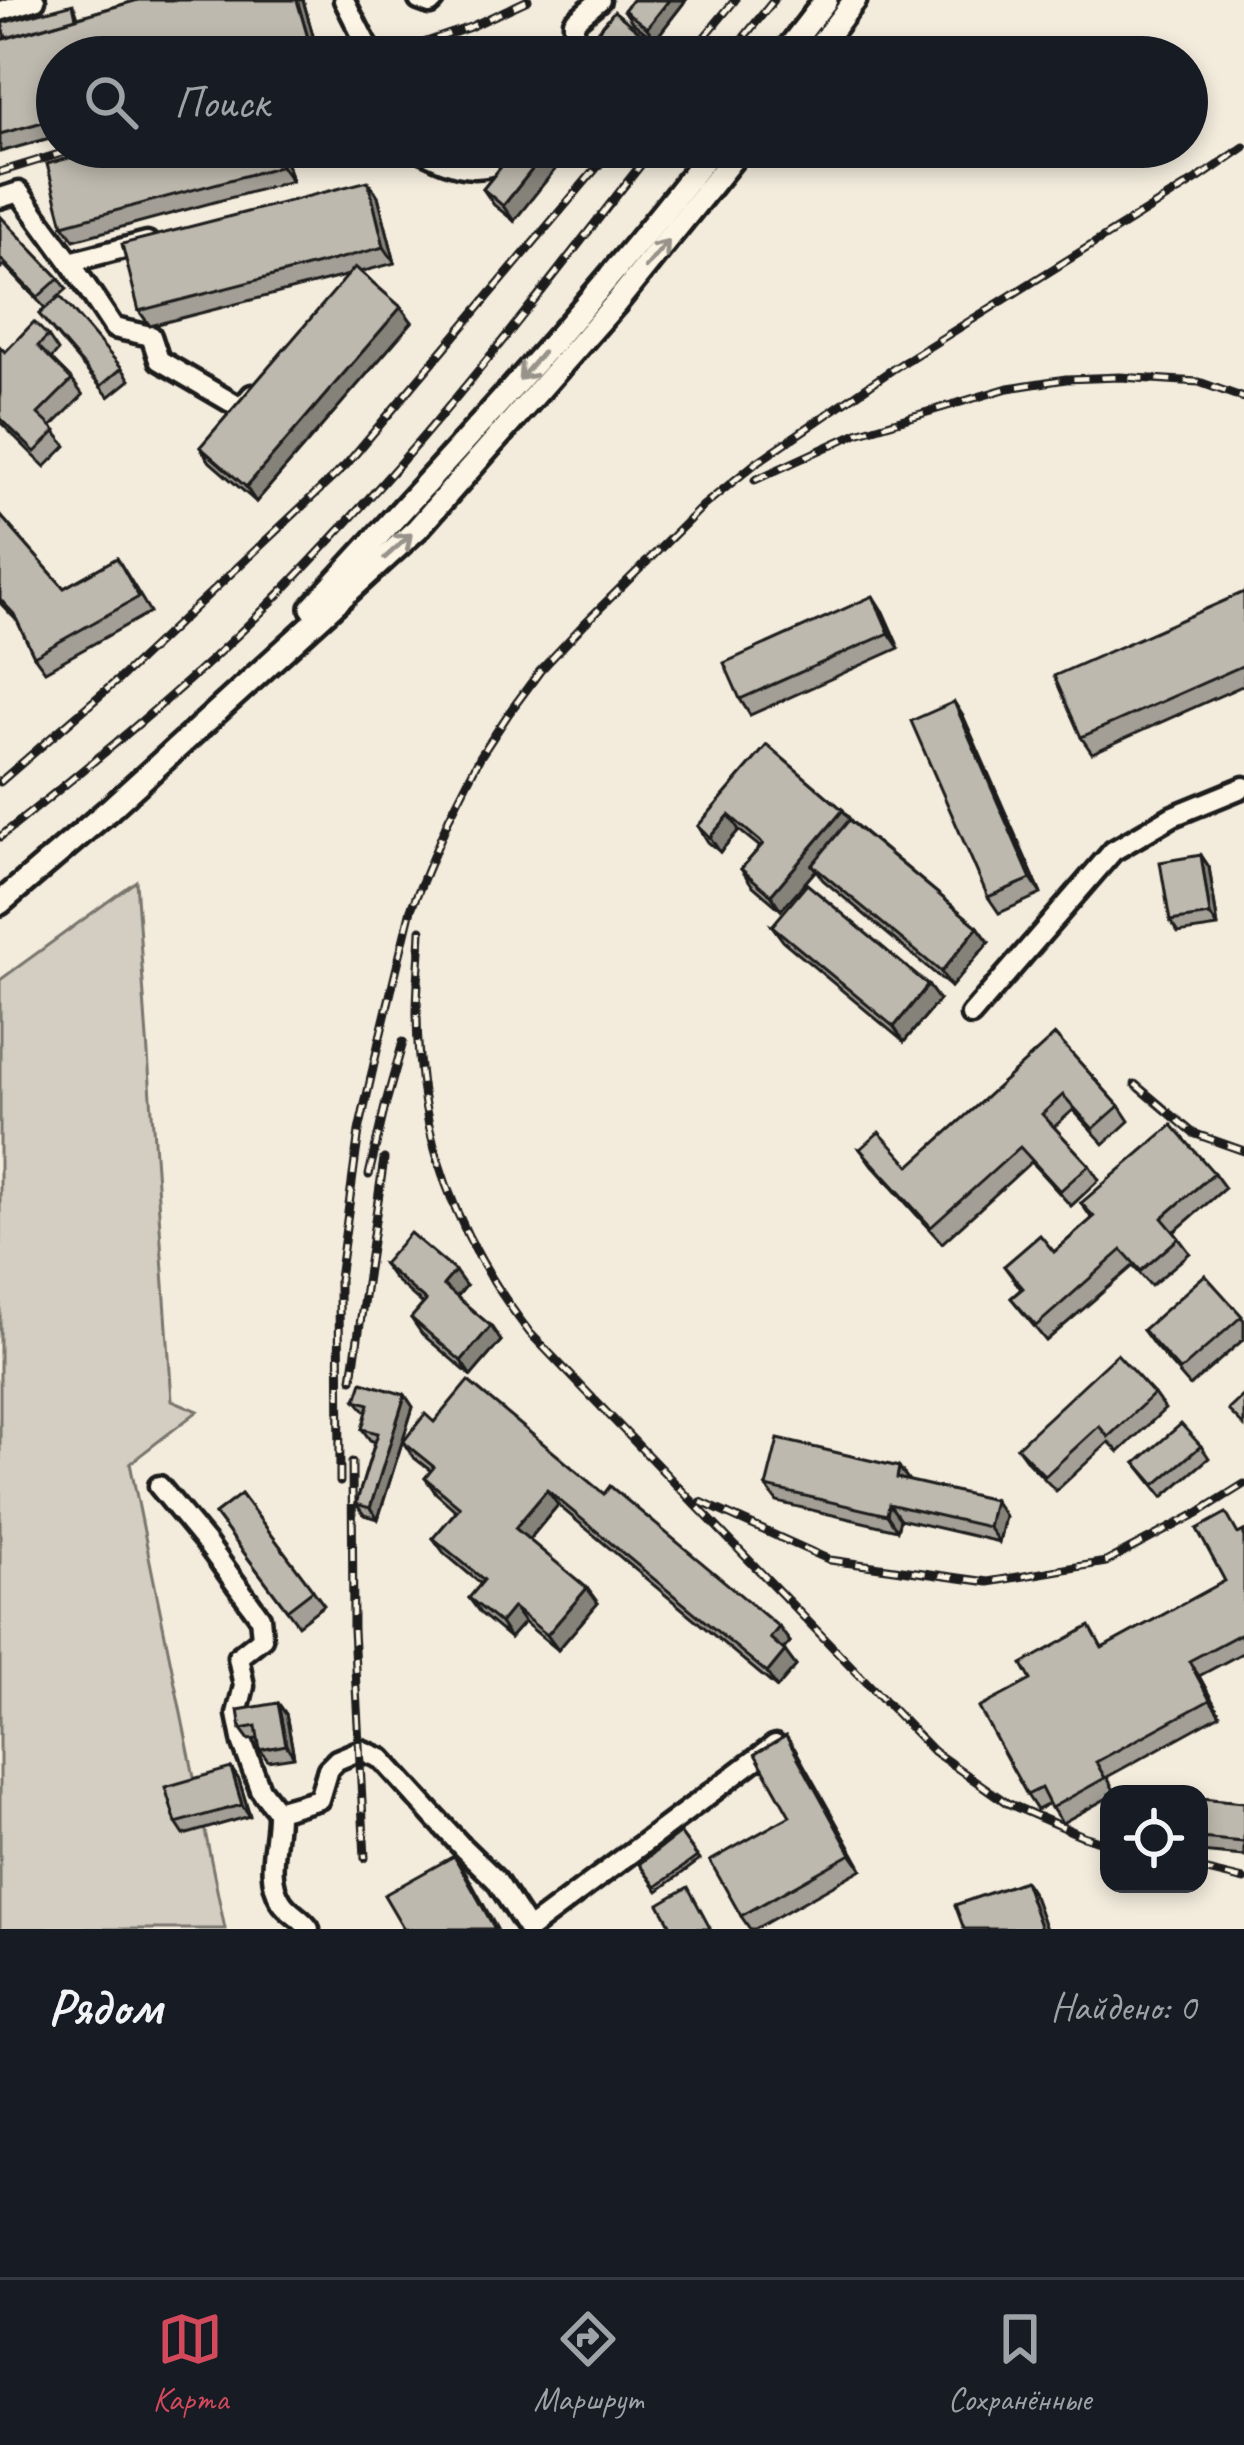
<!DOCTYPE html>
<html lang="ru">
<head>
<meta charset="utf-8">
<style>
	body { margin:0; font-family:Caveat,sans-serif; background:#242831; color:#f1f3f6 }
	.controls { position:absolute; right:36px; bottom:36px; display:grid; overflow:hidden; border-radius:24px; box-shadow:0 6px 18px #0003 }
	.controls button { width:108px; height:108px; display:grid; place-items:center; padding:0; border:0; border-bottom:3px solid #363941; background:#171b24; color:#f1f3f6; font:60px sans-serif }
	.list { margin:0; padding:0; list-style:none }
	h2 { display:flex; justify-content:space-between; align-items:center; height:156px; margin:0; padding:0 48px; font-size:51px }
	h2 small { font-size:39px; font-weight:400; color:#9ea1a6 }
	.icon { flex:none; width:66px; height:66px; fill:none; stroke:currentColor; stroke-width:2; stroke-linecap:round; stroke-linejoin:round }
	.map { position:relative; flex:none; width:1244px; height:1929px; overflow:hidden }
	.search { position:absolute; background:#171b24; box-shadow:0 6px 18px #0003; left:36px; right:36px; top:36px; height:132px; display:flex; align-items:center; gap:30px; box-sizing:border-box; padding:0 42px; border-radius:66px; color:#9ea1a6; font-size:45px }
	.sheet { height:348px; background:#171b24 }
	nav { display:flex; justify-content:space-around; align-items:center; box-sizing:border-box; height:168px; border-top:3px solid #363941; background:#171b24; font-size:33px; color:#9ea1a6 }
	nav a { display:grid; justify-items:center; gap:6px }
	nav .on { color:#d1495b }
	.map>svg:first-child { display:block }
	.green { fill:#d3cec1; stroke:#78756e; stroke-width:3 }
	.lines { fill:none; stroke-linecap:round; stroke-linejoin:round }
	.minor-casing { stroke:#1c1c1c; stroke-width:27 }
	.major-casing { stroke:#1c1c1c; stroke-width:30 }
	.minor { stroke:#fcf5e5; stroke-width:18 }
	.major { stroke:#fcf5e5; stroke-width:21 }
	.rail-casing { stroke:#1c1c1c; stroke-width:9 }
	.rail { stroke:#fcf5e5; stroke-width:4.5; stroke-dasharray:14; stroke-linecap:butt }
	.wall { fill:#a39f96; stroke:#1c1c1c; stroke-width:3 }
	.shaded-wall { fill:#85827a; stroke:#1c1c1c; stroke-width:3 }
	.building { fill:#beb9ae; stroke:#1c1c1c; stroke-width:3 }
	.oneway { stroke:#97938b }
</style>
</head>
<body>
<div class="map">
<svg width="1244" height="1929" viewBox="0 0 1244 1929">
	<rect width="100%" height="100%" fill="#f3ecdd"/>
	<filter id="ink" filterUnits="userSpaceOnUse"><feTurbulence type="fractalNoise" baseFrequency=".00833" numOctaves="2"/><feDisplacementMap in="SourceGraphic" scale="24" xChannelSelector="R" yChannelSelector="G"/><feConvolveMatrix kernelMatrix="1 2 1 2 8 2 1 2 1" color-interpolation-filters="sRGB"/></filter>
	<g filter="url(#ink)">
		<path class="green" d="M136,881L172,1400L198,1411L130,1463L225,1929H0V980Z"/>
		<g class="lines">
			<g class="minor-casing">
				<g id="minor">
					<path d="M344,0L373,57"/>
					<path d="M419,0L430,4L434,0"/>
					<path d="M0,11L35,0"/>
					<path d="M574,57V22L600,0"/>
					<path d="M415,147C450,168 488,181 520,147"/>
					<path d="M0,198L19,192L70,262L114,328L151,336L159,360L241,408L252,395"/>
					<path d="M70,262L147,242"/>
					<path d="M971,1015L1113,851L1173,816L1244,787"/>
					<path d="M159,1486L207,1544L260,1617L262,1638L238,1657L244,1686L237,1714L243,1744L260,1789L277,1811L319,1799L328,1769L337,1760L361,1750L382,1759L463,1848L496,1880L528,1929"/>
					<path d="M277,1811C278,1842 264,1873 281,1901C288,1913 301,1917 309,1929"/>
					<path d="M529,1929L775,1745"/>
				</g>
			</g>
			<g class="major-casing">
				<g id="major">
					<path d="M782,57L826,0"/>
					<path d="M811,57L855,0"/>
					<path d="M312,608C449,458 590,309 714,147"/>
					<path d="M0,903L110,809L417,529L616,303L742,147"/>
				</g>
			</g>
			<use href="#minor" class="minor"/>
			<use href="#major" class="major"/>
			<g class="rail-casing">
				<g id="rail">
					<path d="M383,57L470,27L528,0"/>
					<path d="M688,57L735,0"/>
					<path d="M728,57L774,0"/>
					<path d="M0,172L82,147"/>
					<path d="M755,480L857,433L1008,388L1066,379L1120,377L1199,382L1244,398"/>
					<path d="M0,782L119,679L346,465L614,147"/>
					<path d="M0,837C99,758 199,677 287,586C348,522 408,457 463,389C529,310 591,227 655,147"/>
					<path d="M421,930C420,958 417,986 417,1014C418,1138 455,1236 530,1333L933,1751L1007,1803L1083,1836L1109,1844"/>
					<path d="M1135,1084L1193,1133L1244,1151"/>
					<path d="M369,1175L385,1106L403,1042"/>
					<path d="M352,1379L384,1159"/>
					<path d="M352,1462L353,1630L365,1858"/>
					<path d="M340,1482L339,1279L359,1131L380,1037L411,909L449,818L480,757L509,713L540,671L585,623L703,506L756,463L893,369L1199,178L1244,147"/>
					<path d="M701,1502L830,1560L988,1582L1106,1562L1196,1514L1244,1484"/>
					<path d="M1199,1869L1244,1880"/>
				</g>
			</g>
			<use href="#rail" class="rail"/>
		</g>
		<g class="wall">
			<path d="M138,0H303L319,57H57V136L0,152V40L75,8L78,17Z"/>
			<path d="M632,0H686L655,40L632,22L624,10Z"/>
			<path d="M282,147L292,181L74,240L63,225Z"/>
			<path d="M517,147L514,221L494,205L483,189Z"/>
			<path d="M951,147L956,155L942,164L931,149Z"/>
			<path d="M378,196L395,263L360,272L412,322L256,502L210,462L200,447L349,275L150,326L139,311Z"/>
			<path d="M0,216L59,278L67,289L57,298L122,368L130,380L109,397L48,325L39,314L45,308L4,265L0,269Z"/>
			<path d="M48,336L58,351L51,359L72,380L83,395L51,427L66,446L45,467L0,422V347L5,352Z"/>
			<path d="M0,515L64,588L117,558L150,612L45,671L34,656L18,622L0,603Z"/>
			<path d="M1244,592V685L1092,753L1081,737Z"/>
			<path d="M883,612L899,648L750,715L740,699Z"/>
			<path d="M954,702L964,718L1041,894L999,913L988,897Z"/>
			<path d="M767,745L843,810L852,822L978,927L989,942L951,987L823,880L816,870L781,910L752,885L741,869L760,847L739,830L720,852L708,842L698,826Z"/>
			<path d="M1201,855L1209,867L1218,927L1178,933L1170,921Z"/>
			<path d="M772,926L939,1000L904,1042L783,941Z"/>
			<path d="M1055,1035L1119,1106L1129,1121L1104,1144L1073,1110L1054,1127L1089,1165L1099,1180L1071,1206L1031,1162L942,1243L871,1164L860,1149L910,1166Z"/>
			<path d="M1214,1173L1225,1188L1174,1232L1190,1253L1151,1286L1133,1266L1046,1341L1011,1298L1021,1289L1004,1266L1054,1252L1092,1219L1081,1203Z"/>
			<path d="M383,1264L466,1286L457,1297L501,1341L471,1376L422,1334L411,1318L423,1304L394,1279Z"/>
			<path d="M1205,1275L1244,1320V1339L1190,1386L1154,1345L1143,1330Z"/>
			<path d="M1154,1394L1165,1409L1119,1452L1109,1442L1056,1491L1028,1462L1017,1447Z"/>
			<path d="M405,1395L413,1407L378,1519L364,1515L356,1504L375,1442L370,1440L362,1429L367,1413L356,1400Z"/>
			<path d="M434,1422L604,1494L790,1642L783,1650L796,1666L777,1688L558,1505L529,1540L598,1603L558,1650L524,1622L510,1638L480,1613L469,1598L481,1584L444,1553L433,1538L456,1511L436,1493L425,1478L431,1471L413,1457L403,1442Z"/>
			<path d="M1201,1446L1209,1458L1163,1497L1136,1463Z"/>
			<path d="M899,1467L909,1481L1005,1516L999,1542L900,1519L897,1530L777,1502L766,1487Z"/>
			<path d="M241,1494L324,1605L298,1625L215,1514Z"/>
			<path d="M1244,1531V1652L1199,1676L1220,1715L1107,1777L1116,1794H1109V1797L1062,1823L1049,1804L1037,1810L1027,1795L1104,1647L1225,1581L1240,1533Z"/>
			<path d="M278,1703L286,1714L294,1757L268,1761L260,1750L258,1739L249,1740L241,1729Z"/>
			<path d="M796,1751L862,1869L755,1929H750L741,1916L790,1816Z"/>
			<path d="M231,1768L239,1780L250,1816L184,1835L176,1823Z"/>
			<path d="M1199,1798L1244,1802V1856L1199,1852Z"/>
			<path d="M680,1833L700,1860L658,1891L639,1864Z"/>
		</g>
		<g class="shaded-wall">
			<path d="M297,0H303L319,57L310,45Z"/>
			<path d="M669,0H686L655,40L647,28Z"/>
			<path d="M641,33L652,49L645,57H622Z"/>
			<path d="M545,35L550,43L553,57H550Z"/>
			<path d="M276,147H282L292,181L281,166Z"/>
			<path d="M550,147H573L514,221L503,206Z"/>
			<path d="M368,181L378,196L395,263L384,247Z"/>
			<path d="M401,307L412,322L256,502L246,487Z"/>
			<path d="M873,596L883,612L899,648L889,633Z"/>
			<path d="M954,702L964,718L1041,894L1031,879Z"/>
			<path d="M843,810L854,825L812,865L816,870L781,910L771,895Z"/>
			<path d="M729,815L739,830L720,852L710,837Z"/>
			<path d="M1201,855L1209,867L1218,927L1210,915Z"/>
			<path d="M978,927L989,942L951,987L941,972Z"/>
			<path d="M928,985L939,1000L904,1042L894,1027Z"/>
			<path d="M455,1271L466,1286L454,1300L443,1285Z"/>
			<path d="M491,1326L501,1341L471,1376L461,1361Z"/>
			<path d="M405,1395L413,1407L378,1519L370,1508Z"/>
			<path d="M899,1467L910,1482L897,1478Z"/>
			<path d="M547,1490L558,1505L526,1543L515,1528Z"/>
			<path d="M994,1500L1005,1516L999,1542L988,1527Z"/>
			<path d="M889,1504L900,1519L897,1530L887,1515Z"/>
			<path d="M587,1588L598,1603L558,1650L547,1635Z"/>
			<path d="M513,1607L524,1622L510,1638L500,1623Z"/>
			<path d="M779,1627L790,1642L780,1653L770,1638Z"/>
			<path d="M785,1651L796,1666L777,1688L767,1673Z"/>
			<path d="M1189,1661L1199,1676L1220,1715L1210,1700Z"/>
			<path d="M278,1703L286,1714L294,1757L286,1745Z"/>
			<path d="M786,1736L796,1751L862,1869L851,1854Z"/>
			<path d="M231,1768L239,1780L250,1816L242,1805Z"/>
			<path d="M454,1856L465,1871L497,1929H495Z"/>
			<path d="M1024,1881L1034,1896L1046,1929H1041Z"/>
		</g>
		<g class="building">
			<path d="M138,0H297L310,45L268,57H57V118L0,134V40Z"/>
			<path d="M632,0H669L647,28L624,10Z"/>
			<path d="M73,4L76,18L6,38L2,23Z"/>
			<path d="M614,11L641,33L622,57H577Z"/>
			<path d="M545,35L550,57H517L514,42Z"/>
			<path d="M109,147H276L281,166L63,225L47,164Z"/>
			<path d="M517,147H550L503,206L483,189Z"/>
			<path d="M934,147H951L953,151L940,161L931,149Z"/>
			<path d="M368,181L384,247L139,311L122,244Z"/>
			<path d="M0,216L59,278L38,297L0,258Z"/>
			<path d="M355,267L401,307L246,487L200,447Z"/>
			<path d="M60,296L122,368L101,386L39,314Z"/>
			<path d="M34,322L48,336L38,346L72,380L38,414L56,431L35,452L0,418V347L5,352Z"/>
			<path d="M0,515L64,588L117,558L139,597L34,656L14,614L0,599Z"/>
			<path d="M1244,592V665L1081,737L1054,676Z"/>
			<path d="M873,596L889,633L740,699L724,663Z"/>
			<path d="M954,702L1031,879L988,897L911,721Z"/>
			<path d="M767,745L843,810L771,895L741,869L763,844L729,815L710,837L698,826Z"/>
			<path d="M849,820L978,927L941,972L812,865Z"/>
			<path d="M1201,855L1210,915L1170,921L1160,862Z"/>
			<path d="M807,884L928,985L894,1027L772,926Z"/>
			<path d="M1055,1035L1119,1106L1093,1129L1063,1095L1042,1114L1089,1165L1060,1191L1020,1147L931,1227L860,1149L879,1132L910,1166Z"/>
			<path d="M1172,1125L1214,1173L1162,1218L1179,1238L1141,1271L1122,1250L1036,1326L1011,1298L1023,1288L1004,1266L1040,1235L1054,1252L1094,1217L1081,1203Z"/>
			<path d="M410,1233L455,1271L443,1285L491,1326L461,1361L411,1318L426,1301L383,1264Z"/>
			<path d="M1205,1275L1242,1316L1180,1371L1143,1330Z"/>
			<path d="M1117,1354L1154,1394L1108,1437L1099,1426L1045,1476L1017,1447Z"/>
			<path d="M468,1381L604,1494L610,1486L779,1627L770,1638L785,1651L767,1673L547,1490L515,1528L587,1588L547,1635L513,1607L500,1623L469,1598L484,1580L433,1538L460,1507L425,1478L434,1467L403,1442L425,1414L434,1422Z"/>
			<path d="M362,1382L405,1395L370,1508L356,1504L378,1433L362,1429L369,1404L356,1400Z"/>
			<path d="M1244,1395V1426L1228,1410Z"/>
			<path d="M1181,1424L1201,1446L1155,1485L1136,1463Z"/>
			<path d="M778,1439L899,1467L897,1478L994,1500L988,1527L889,1504L887,1515L766,1487Z"/>
			<path d="M241,1494L313,1590L287,1610L215,1514Z"/>
			<path d="M1226,1513L1238,1534L1244,1531V1642L1240,1634L1189,1661L1210,1700L1096,1762L1105,1778L1051,1808L1041,1788L1027,1795L979,1708L1031,1680L1022,1664L1090,1626L1102,1648L1225,1581L1197,1529Z"/>
			<path d="M278,1703L286,1745L260,1750L256,1726L241,1729L238,1710Z"/>
			<path d="M786,1736L851,1854L741,1916L710,1861L790,1816L755,1754Z"/>
			<path d="M231,1768L242,1805L176,1823L165,1787Z"/>
			<path d="M1199,1798L1244,1802V1842L1199,1838Z"/>
			<path d="M680,1833L697,1857L656,1887L639,1864Z"/>
			<path d="M454,1856L495,1929H404L384,1895Z"/>
			<path d="M1024,1881L1041,1929H964L955,1905Z"/>
			<path d="M688,1887L710,1928L708,1929H673L659,1904Z"/>
		</g>
		<defs><path id="oneway-shaft" d="M-6 0H5M1.5-3L5.5 0L1.5 3" fill="none" stroke-width="1.6" stroke-linecap="round" stroke-linejoin="round" transform="scale(3)"/></defs>
		<g class="oneway">
			<use href="#oneway-shaft" transform="translate(657 254) rotate(-50)"/>
			<use href="#oneway-shaft" transform="translate(531 366) rotate(131)"/>
			<use href="#oneway-shaft" transform="translate(398 546) rotate(-42)"/>
		</g>
	</g>
</svg>
<div class="controls">
<button><svg class="icon" aria-label="locate" viewBox="0 0 24 24"><circle cx="12" cy="12" r="6"/><path d="M12 2v4M12 18v4M2 12h4M18 12h4"/></svg></button>
</div>
<div class="search"><svg class="icon" aria-label="search" viewBox="0 0 24 24"><circle cx="10" cy="10" r="6"/><path d="M15 15l6 6"/></svg>Поиск</div>
</div>
<section class="sheet">
<h2>Рядом<small>Найдено: 0</small></h2>
<ul class="list">
</ul>
</section>
<nav>
<a class="on"><svg class="icon" aria-label="map" viewBox="0 0 24 24"><path d="M3 6l6-2 6 2 6-2v14l-6 2-6-2-6 2zM9 4v14M15 6v14"/></svg>Карта</a>
<a><svg class="icon" aria-label="directions" viewBox="0 0 24 24"><path d="M12 3l9 9-9 9-9-9zM9 14v-3h6M13 9l2 2-2 2"/></svg>Маршрут</a>
<a><svg class="icon" aria-label="saved" viewBox="0 0 24 24"><path d="M7 4h10v16l-5-4-5 4z"/></svg>Сохранённые</a>
</nav>
</body>
</html>
